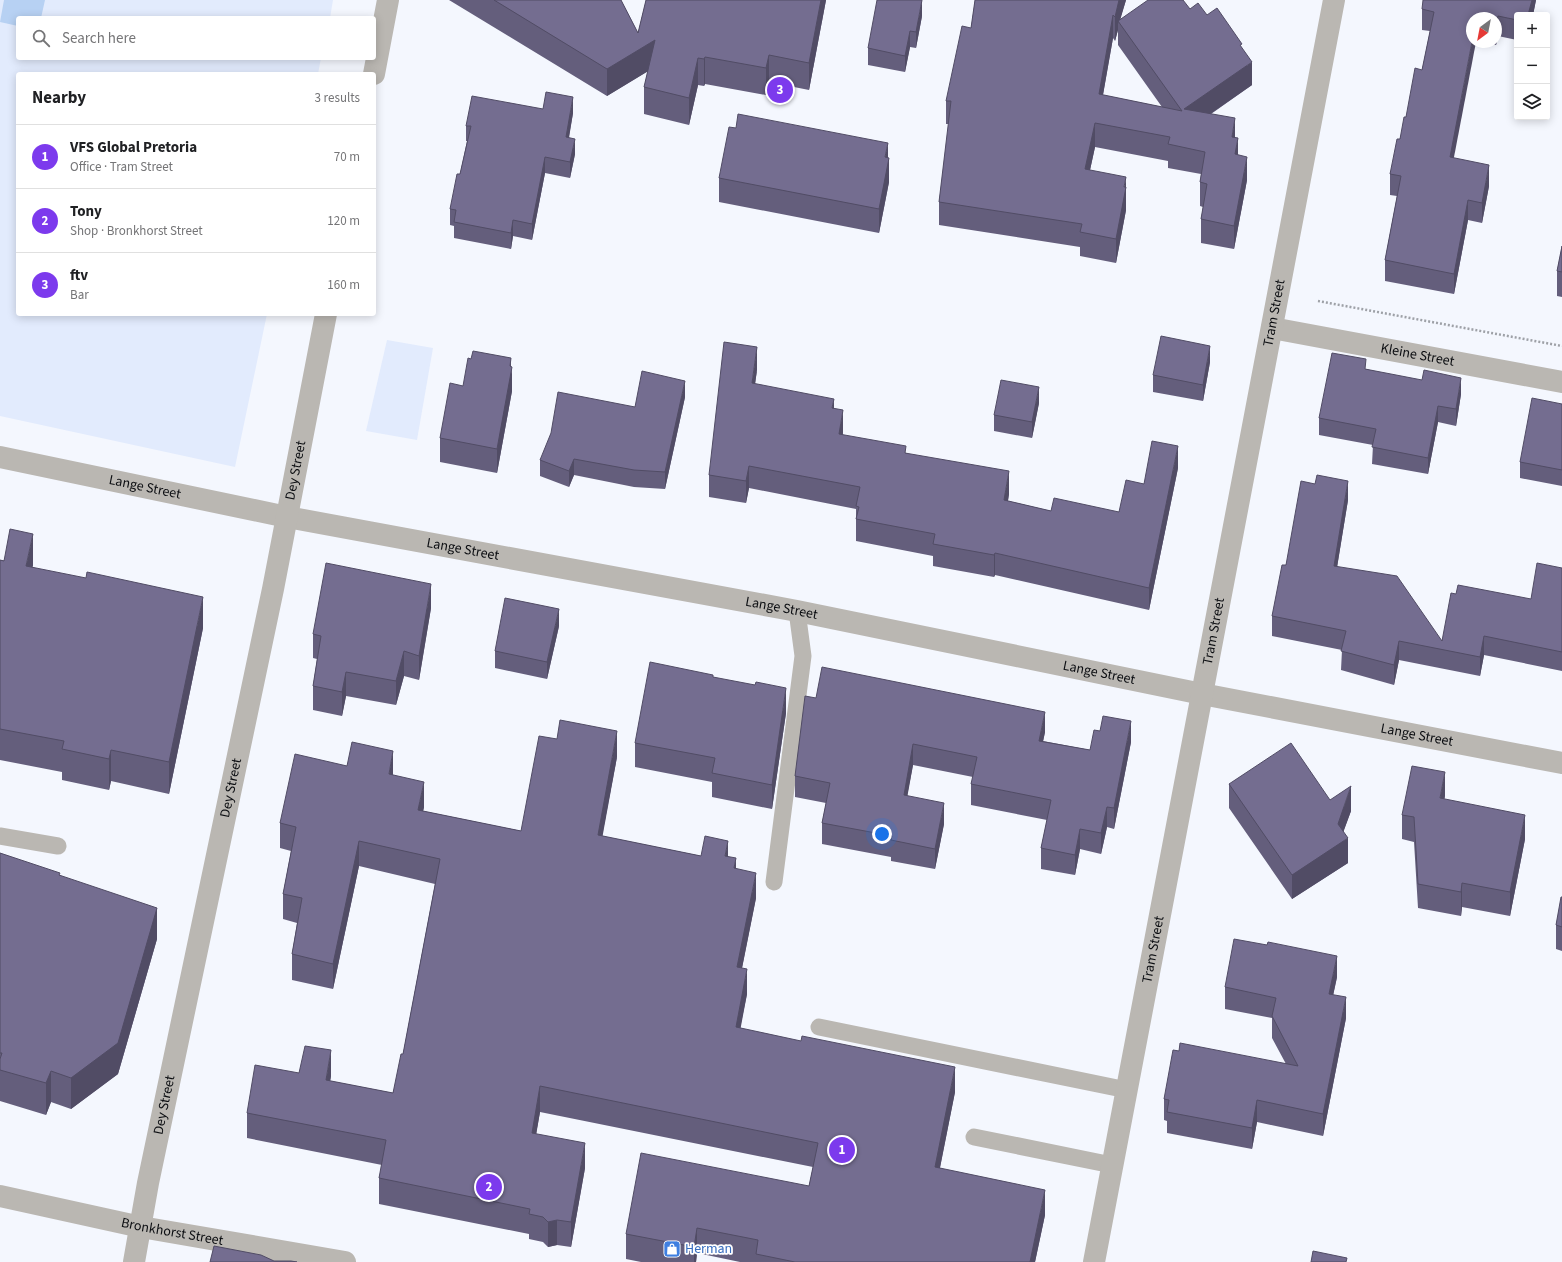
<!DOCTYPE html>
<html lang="en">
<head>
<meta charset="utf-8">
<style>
	body { margin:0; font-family:"Source Sans 3",sans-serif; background:#f6f6f6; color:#202124 }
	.controls { position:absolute; right:12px; top:12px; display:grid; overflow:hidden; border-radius:4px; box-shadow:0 2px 10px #0003 }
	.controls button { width:36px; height:36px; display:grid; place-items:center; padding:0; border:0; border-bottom:1px solid #e0e0e0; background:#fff; color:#202124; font:20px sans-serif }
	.compass { position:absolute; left:1466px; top:12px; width:36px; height:36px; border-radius:50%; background:#fff; box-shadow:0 2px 10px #0003; rotate:212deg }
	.you { position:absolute; left:882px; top:834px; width:14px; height:14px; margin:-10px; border:3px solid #fff; border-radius:50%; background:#1a73e8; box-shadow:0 0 0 6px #1a73e833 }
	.badge { display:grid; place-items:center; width:26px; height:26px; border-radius:50%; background:#7c3aed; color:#fff; font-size:13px; font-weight:700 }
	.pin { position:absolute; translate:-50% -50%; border:2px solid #fff; box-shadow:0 1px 4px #0006 }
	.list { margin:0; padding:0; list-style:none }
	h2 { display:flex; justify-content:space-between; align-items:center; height:52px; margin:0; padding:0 16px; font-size:17px }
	h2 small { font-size:13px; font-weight:400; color:#757577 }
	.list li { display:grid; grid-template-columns:26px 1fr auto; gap:12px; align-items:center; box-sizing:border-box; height:64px; padding:0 16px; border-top:1px solid #e0e0e0 }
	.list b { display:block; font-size:15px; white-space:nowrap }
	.list p { margin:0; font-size:13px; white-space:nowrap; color:#757577 }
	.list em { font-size:13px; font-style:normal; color:#757577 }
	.icon { flex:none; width:22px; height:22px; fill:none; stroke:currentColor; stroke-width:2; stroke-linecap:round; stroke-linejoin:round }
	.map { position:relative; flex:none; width:1562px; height:1262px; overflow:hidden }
	.search { position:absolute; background:#fff; box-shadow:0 2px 10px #0003; left:16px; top:16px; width:360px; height:44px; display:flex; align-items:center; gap:10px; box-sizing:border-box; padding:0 14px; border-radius:4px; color:#757577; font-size:15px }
	.panel { position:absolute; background:#fff; box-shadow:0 2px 10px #0003; left:16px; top:72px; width:360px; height:244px; border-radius:4px }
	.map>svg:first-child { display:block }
	.built { fill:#e2ebfd }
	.water { fill:#b7d1f3 }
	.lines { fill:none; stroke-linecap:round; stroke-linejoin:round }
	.path { stroke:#9ea1a7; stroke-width:2.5; stroke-dasharray:2 2; stroke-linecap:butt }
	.lane { stroke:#bab7b2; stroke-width:17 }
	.street { stroke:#bab7b2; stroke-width:22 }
	.wall { fill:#645e7c; fill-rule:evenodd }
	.shaded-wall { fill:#514c65 }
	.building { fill:#746d90; stroke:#514c65 }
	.labels { text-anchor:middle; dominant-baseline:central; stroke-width:3.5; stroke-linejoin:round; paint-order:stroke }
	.street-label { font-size:14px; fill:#0b0d11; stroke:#fff }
	.shop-label { font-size:14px; fill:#366cbe; stroke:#fff; text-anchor:start }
</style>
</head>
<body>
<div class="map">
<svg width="1562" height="1262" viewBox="0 0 1562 1262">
	<rect width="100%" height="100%" fill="#f4f7fe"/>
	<g class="built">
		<path d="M0,0H333L330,18H18V58H321L318,74H18V314H267L235,467L0,416Z"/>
		<path d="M387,340L433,348L417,440L366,431Z"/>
	</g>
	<path class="water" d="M4,0H45L41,18H18V26L0,22Z"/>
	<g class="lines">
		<path class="path" d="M1318,301L1562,346"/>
		<g class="lane">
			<path d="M0,836L58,846"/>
			<path d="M774,882L803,656L797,611"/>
			<path d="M819,1027L1127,1090"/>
			<path d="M974,1137L1112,1165"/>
		</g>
		<g class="street">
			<path d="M374,74L388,0"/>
			<path id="s1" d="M1272,328L1562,382"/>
			<path id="s2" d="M0,457L287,517L797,611L1202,694L1562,763"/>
			<path id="s3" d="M0,1196L141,1227L345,1262"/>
			<path id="s4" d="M134,1262L148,1183L273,589L326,314"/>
			<path id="s5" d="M1094,1262L1334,0"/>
		</g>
	</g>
	<g class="wall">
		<path d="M449,0H621L638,33L646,0H826L809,90L769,82L766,95L705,84L704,86L698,85L689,125L644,114V87L648,71L607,96Z"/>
		<path d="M975,0H1126L1120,19L1190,9L1207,15L1242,48L1252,85L1211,114L1235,137L1238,155L1247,180L1234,249L1201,243V219L1203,207L1200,206V182L1201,174L1168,168V161L1095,147L1090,170L1126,187V210L1116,263L1080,256V247L939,225V202L949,124H946V101L971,28ZM1118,30V45L1162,107L1103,95L1113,38L1115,41Z"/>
		<path d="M1536,0L1533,15H1517V40L1498,36L1496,45L1481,42H1496V18H1472L1453,158L1489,186L1482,223L1468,220L1454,294L1385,281V260L1397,196L1390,195V174L1406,117L1422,70L1430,31L1422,30V9Z"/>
		<path d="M922,16L916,48L910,47L905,72L868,65V48Z"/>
		<path d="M543,109L573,113L569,138L575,154L570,178L545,173L532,240L513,236L511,249L454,238V226L450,225V209L460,174L467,141H466V126Z"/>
		<path d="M888,158L889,182L879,233L719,202V178Z"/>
		<path d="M1562,246V297L1557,296V271Z"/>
		<path d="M1210,362L1203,401L1153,392V375Z"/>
		<path d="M511,367L512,391L497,473L440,462V438L463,386Z"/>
		<path d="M1366,369L1461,394L1456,426L1438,422L1428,474L1372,464L1373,445L1319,435V418Z"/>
		<path d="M757,370L755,384L834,408L843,432V435L906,453L1009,494L1008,501L1051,511L1119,512L1144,484L1178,468L1149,610L995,575L994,577L933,566V556L856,541V509L749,488L746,503L709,497V475Z"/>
		<path d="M685,397L665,489L634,487L574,475L569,487L540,476V460L635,407Z"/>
		<path d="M1039,403L1032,438L994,431V415Z"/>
		<path d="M1562,404V486L1520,478V462Z"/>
		<path d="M1315,484L1348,500L1337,567L1442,641L1456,594L1531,599L1562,568V671L1484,655L1480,676L1399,660L1394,685L1341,670L1342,650L1272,636V616L1286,565Z"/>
		<path d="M0,560L33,565L32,567L203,628L169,794L111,781L109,790L62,780V772L0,760Z"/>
		<path d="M431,608L419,680L404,676L396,705L346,696L342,716L313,710V686L317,659L313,658V634Z"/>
		<path d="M559,626L547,679L495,668V651Z"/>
		<path d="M713,677L786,713L772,809L712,797V782L635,767V743Z"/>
		<path d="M816,698L1045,732L1043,741L1090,750L1131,742L1114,829L1107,827L1101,854L1080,849L1075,875L1041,869V848L1047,820L971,805V784L973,777L913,765L907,796L944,824L935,869L891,861V857L822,844V823L826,803L795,797V776Z"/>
		<path d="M617,757L602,836L701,856L728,857L756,898L742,968L747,994L740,1028L955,1092L940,1168L1045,1215L1035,1262H740L697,1253L696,1262H641L626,1259V1234L809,1186L813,1167L540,1112L536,1134L585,1168L571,1247L557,1245L548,1247L543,1242L529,1239V1234L379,1204V1178L382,1165L247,1138V1113L299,1073L331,1076L330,1081L393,1093L403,1054L435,884L359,866L333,989L292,980V954L297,923L283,919V894L291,851L280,848V823L347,766L393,775L424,807L423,811L521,831Z"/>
		<path d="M1229,784L1330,800L1351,811L1343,832L1348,863L1292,899L1229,808Z"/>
		<path d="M1445,796L1444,799L1525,839L1510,916L1462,907L1461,916L1418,908L1414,842L1402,839V815Z"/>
		<path d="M0,853L60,875L157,939L118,1074L71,1109L51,1102L46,1115L0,1101Z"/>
		<path d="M1562,897V951L1556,949V925Z"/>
		<path d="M1337,977L1333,995L1346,1018L1323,1136L1257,1122L1252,1149L1167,1133V1121L1164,1120V1099L1179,1051L1286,1064L1272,1038V1018L1225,1009V987Z"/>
	</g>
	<g class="shaded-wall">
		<path d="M821,0H826L809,90V63Z"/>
		<path d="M922,0V16L916,48V32Z"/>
		<path d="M1119,0H1126L1119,24L1118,21V30L1115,41V17Z"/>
		<path d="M1532,0H1536L1533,15H1528Z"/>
		<path d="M1113,15V38L1099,117V94Z"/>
		<path d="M1498,16V36L1496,45V25Z"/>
		<path d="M910,31V47L905,72V56Z"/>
		<path d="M655,40V67L607,96V69Z"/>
		<path d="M1472,42H1476L1450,178V157Z"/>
		<path d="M769,55V82L766,95V68Z"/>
		<path d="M705,57V84L704,86V59Z"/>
		<path d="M698,58V85L689,125V98Z"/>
		<path d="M1252,62V85L1184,132V109Z"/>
		<path d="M573,97V113L566,153V137Z"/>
		<path d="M1235,118V142L1232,137Z"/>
		<path d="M1095,123V147L1085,193V169Z"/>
		<path d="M1238,138V161L1235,154Z"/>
		<path d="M575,139V154L570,178V162Z"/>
		<path d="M888,143V162L889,158V182L879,233V209L885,157Z"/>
		<path d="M545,157V173L532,240V224Z"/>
		<path d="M1247,157V180L1234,249V226Z"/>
		<path d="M1489,165V186L1482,223V203Z"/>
		<path d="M1126,177V210L1116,263V239Z"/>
		<path d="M1468,200V220L1454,294V274Z"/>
		<path d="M513,220V236L511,249V233Z"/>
		<path d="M1210,346V362L1203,401V385Z"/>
		<path d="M757,347V370L752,405V383Z"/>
		<path d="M511,358V374L512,367V391L497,473V449Z"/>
		<path d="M1461,378V394L1456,426V409Z"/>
		<path d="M685,381V397L665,489V472Z"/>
		<path d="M1039,387V403L1032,438V422Z"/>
		<path d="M834,399V421L832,408Z"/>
		<path d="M1438,406V422L1428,474V458Z"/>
		<path d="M843,410V432L839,456V434Z"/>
		<path d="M1178,446V468L1149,610V588Z"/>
		<path d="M574,459V475L569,487V471Z"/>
		<path d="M749,466V488L746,503V481Z"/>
		<path d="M1009,471V494L1004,522V500Z"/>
		<path d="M1348,481V500L1334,586V566Z"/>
		<path d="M33,534V565L26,597V566Z"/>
		<path d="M995,553V575L994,577V555Z"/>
		<path d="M431,584V608L419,680V656Z"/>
		<path d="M203,597V628L169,794V762Z"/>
		<path d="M559,609V626L547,679V662Z"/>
		<path d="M1484,636V655L1480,676V657Z"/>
		<path d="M1399,641V660L1394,685V665Z"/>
		<path d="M404,651V676L396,705V681Z"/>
		<path d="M346,672V696L342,716V692Z"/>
		<path d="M786,688V713L772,809V785Z"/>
		<path d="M1045,712V732L1039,761V741Z"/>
		<path d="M1131,721V742L1114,829V808Z"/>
		<path d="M617,731V757L598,861V835Z"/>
		<path d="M913,744V765L904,815V795Z"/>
		<path d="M111,750V781L109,790V759Z"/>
		<path d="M393,751V777L389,774Z"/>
		<path d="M1445,772V796L1440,822V798Z"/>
		<path d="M424,782V807L418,835V810Z"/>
		<path d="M1351,786V811L1339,844L1348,838V863L1292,899V875L1338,824Z"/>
		<path d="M944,803V824L935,869V849Z"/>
		<path d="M1107,807V827L1101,854V833Z"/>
		<path d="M1525,815V839L1510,916V892Z"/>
		<path d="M1080,829V849L1075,875V855Z"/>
		<path d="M359,841V866L333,989V964Z"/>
		<path d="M728,841V866L725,856Z"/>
		<path d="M736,858V883L734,868Z"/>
		<path d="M756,873V898L737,993V967Z"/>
		<path d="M1462,883V907L1461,916V892Z"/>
		<path d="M157,908V939L118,1074L71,1109V1078Z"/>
		<path d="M1337,956V977L1329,1015V994Z"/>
		<path d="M747,969V994L736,1053V1027Z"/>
		<path d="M1346,997V1018L1323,1136V1114Z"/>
		<path d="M331,1050V1076L326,1106V1080Z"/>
		<path d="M955,1067V1092L935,1192V1167Z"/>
		<path d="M51,1071V1102L46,1115V1083Z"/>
		<path d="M540,1086V1112L532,1159V1133Z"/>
		<path d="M1257,1100V1122L1252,1149V1128Z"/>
		<path d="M585,1143V1168L571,1247V1222Z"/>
		<path d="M1045,1190V1215L1035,1262H1030Z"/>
		<path d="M557,1220V1245L548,1247V1222Z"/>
		<path d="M697,1228V1253L696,1262H694V1247Z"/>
	</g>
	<g class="building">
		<path d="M494,0H621L638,33L646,0H821L809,63L769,55L766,68L705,57L704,59L698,58L689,98L644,87L655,40L607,69Z"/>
		<path d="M877,0H922L916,32L910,31L905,56L868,48Z"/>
		<path d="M975,0H1119L1115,17L1113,15L1099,94L1182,111L1118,21L1148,0H1183L1190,9L1198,3L1207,15L1217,8L1242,44L1240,45L1252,62L1184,109L1235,118L1232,137L1238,138L1235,154L1247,157L1234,226L1201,219L1207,184L1200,182L1205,152L1168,144L1170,137L1095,123L1085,169L1126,177L1124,187H1126L1116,239L1080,232L1082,224L939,202L951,101H946L962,26L971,28Z"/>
		<path d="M1423,0H1532L1528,15H1517V20L1498,16L1496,25V18H1472V42L1450,157L1489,165L1482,203L1468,200L1454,274L1385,260L1401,176L1390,174L1397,139H1400L1404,117H1406L1415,68L1422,70L1434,12L1422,9Z"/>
		<path d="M546,92L573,97L566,137L575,139L570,162L545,157L532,224L513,220L511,233L454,222L456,210L450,209L457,174H460L471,126H466L472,96L543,109Z"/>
		<path d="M738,114L888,143L885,157L889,158L879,209L719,178L729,127L736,128Z"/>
		<path d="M1562,246V272L1557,271Z"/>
		<path d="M1161,336L1210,346L1203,385L1153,375Z"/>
		<path d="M724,342L757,347L752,383L834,399L832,408L843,410L839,434L906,446L905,453L1009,471L1004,500L1051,511L1054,498L1119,512L1126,480L1144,484L1152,441L1178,446L1149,588L995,553L994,555L933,544L935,534L856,519L859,507L856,506L860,487L749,466L746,481L709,475Z"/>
		<path d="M473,351L511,358L510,366L512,367L497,449L440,438L450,383L463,386L468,358L471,359Z"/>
		<path d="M1332,353L1366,359L1365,369L1422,380L1424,370L1461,378L1456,409L1438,406L1428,458L1372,447L1376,429L1319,418Z"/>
		<path d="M642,371L685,381L665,472L634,470L574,459L569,471L540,460L551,433L558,392L635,407Z"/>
		<path d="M1001,380L1039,387L1032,422L994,415Z"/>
		<path d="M1532,398L1562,404V470L1520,462Z"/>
		<path d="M1317,475L1348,481L1334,566L1397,576L1442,641L1451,593L1456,594L1458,585L1531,599L1537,563L1562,568V652L1484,636L1480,657L1399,641L1394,665L1341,651L1346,631L1272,616L1282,565H1286L1301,481L1315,484Z"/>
		<path d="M10,529L33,534L26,566L86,578L87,572L203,597L169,762L111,750L109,759L62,749L64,741L0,729V560L4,561Z"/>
		<path d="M326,563L431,584L419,656L404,651L396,681L346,672L342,692L313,686L321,636L313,634Z"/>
		<path d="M505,598L559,609L547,662L495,651Z"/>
		<path d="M650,662L713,675V677L755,685L756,682L786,688L772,785L712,773L715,758L635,743Z"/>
		<path d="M822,667L1045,712L1039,741L1090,750L1094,730L1100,731L1103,716L1131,721L1114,808L1107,807L1101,833L1080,829L1075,855L1041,848L1051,800L971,784L977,757L913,744L904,795L944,803L935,849L891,840L892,836L822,823L830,783L795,776L805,696L816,698Z"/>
		<path d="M560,720L617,731L598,835L701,856L705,836L728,841L725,856L736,858L734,868L756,873L737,967L747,969L736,1027L801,1041L802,1036L955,1067L935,1167L1045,1190L1030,1262H795L756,1254L758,1240L697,1228L694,1247L626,1234L641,1153L809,1186L818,1143L540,1086L532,1133L585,1143L571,1222L557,1220L548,1222L543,1217L529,1214L530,1209L379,1178L386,1140L247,1113L255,1065L299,1073L305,1046L331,1050L326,1080L393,1093L401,1054H403L440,859L359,841L333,964L292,954L302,898L283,894L296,827L280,823L295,754L347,766L352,742L393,751L389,774L424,782L418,810L521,831L539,736L557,739Z"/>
		<path d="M1291,743L1330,800L1351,786L1338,824L1348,838L1292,875L1229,784Z"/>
		<path d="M1412,766L1445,772L1440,798L1525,815L1510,892L1462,883L1461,892L1418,884L1414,817L1402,815Z"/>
		<path d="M0,853L60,873L59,875L157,908L118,1043L71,1078L51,1071L46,1083L0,1070V1059L2,1053H0Z"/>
		<path d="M1561,897H1562V927L1556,925Z"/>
		<path d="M1234,939L1267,945L1268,942L1337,956L1329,994L1346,997L1323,1114L1257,1100L1252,1128L1167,1112L1169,1100L1164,1099L1173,1050L1179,1051L1180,1043L1298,1066L1272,1016L1276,998L1225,987Z"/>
		<path d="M214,1246L261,1255L274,1261H291L297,1262H210Z"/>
		<path d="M1313,1251L1347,1258L1346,1262H1311Z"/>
	</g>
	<defs>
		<g id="shop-square" transform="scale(0.9)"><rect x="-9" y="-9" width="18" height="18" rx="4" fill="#3f7fe0" stroke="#fff"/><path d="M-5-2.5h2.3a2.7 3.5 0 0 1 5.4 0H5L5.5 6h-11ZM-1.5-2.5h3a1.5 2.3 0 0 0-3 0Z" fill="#fff"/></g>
	</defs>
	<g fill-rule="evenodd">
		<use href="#shop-square" x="672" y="1249"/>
	</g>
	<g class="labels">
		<g class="street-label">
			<text stroke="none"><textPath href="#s5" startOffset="966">Tram Street</textPath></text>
			<text stroke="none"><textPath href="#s1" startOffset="148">Kleine Street</textPath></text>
			<text stroke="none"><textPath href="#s4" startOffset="808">Dey Street</textPath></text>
			<text stroke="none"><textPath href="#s2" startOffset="148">Lange Street</textPath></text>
			<text stroke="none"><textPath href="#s2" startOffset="472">Lange Street</textPath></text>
			<text stroke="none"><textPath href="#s2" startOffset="796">Lange Street</textPath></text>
			<text stroke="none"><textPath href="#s5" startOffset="642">Tram Street</textPath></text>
			<text stroke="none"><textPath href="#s2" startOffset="1120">Lange Street</textPath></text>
			<text stroke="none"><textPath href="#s2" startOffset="1444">Lange Street</textPath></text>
			<text stroke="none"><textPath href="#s4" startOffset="484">Dey Street</textPath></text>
			<text stroke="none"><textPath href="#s5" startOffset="318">Tram Street</textPath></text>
			<text stroke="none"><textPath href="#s4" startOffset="160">Dey Street</textPath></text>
			<text stroke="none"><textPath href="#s3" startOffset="176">Bronkhorst Street</textPath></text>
		</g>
		<g class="shop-label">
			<text x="685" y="1249">Herman</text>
		</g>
	</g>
</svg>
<div class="controls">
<button>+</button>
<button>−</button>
<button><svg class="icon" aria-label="layers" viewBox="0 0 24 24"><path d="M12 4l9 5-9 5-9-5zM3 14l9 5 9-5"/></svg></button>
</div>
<svg class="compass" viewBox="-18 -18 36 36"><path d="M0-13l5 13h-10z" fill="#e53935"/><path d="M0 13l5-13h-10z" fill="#757577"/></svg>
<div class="you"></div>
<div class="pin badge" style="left:842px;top:1150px">1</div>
<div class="pin badge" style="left:489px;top:1187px">2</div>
<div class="pin badge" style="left:780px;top:90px">3</div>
<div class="search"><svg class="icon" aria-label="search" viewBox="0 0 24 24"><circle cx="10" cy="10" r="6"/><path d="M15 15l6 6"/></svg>Search here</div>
<section class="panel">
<h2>Nearby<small>3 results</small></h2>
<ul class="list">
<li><span class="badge">1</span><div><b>VFS Global Pretoria</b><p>Office · Tram Street</p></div><em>70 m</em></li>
<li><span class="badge">2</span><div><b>Tony</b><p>Shop · Bronkhorst Street</p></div><em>120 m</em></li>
<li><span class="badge">3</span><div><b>ftv</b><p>Bar</p></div><em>160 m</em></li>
</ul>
</section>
</div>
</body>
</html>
